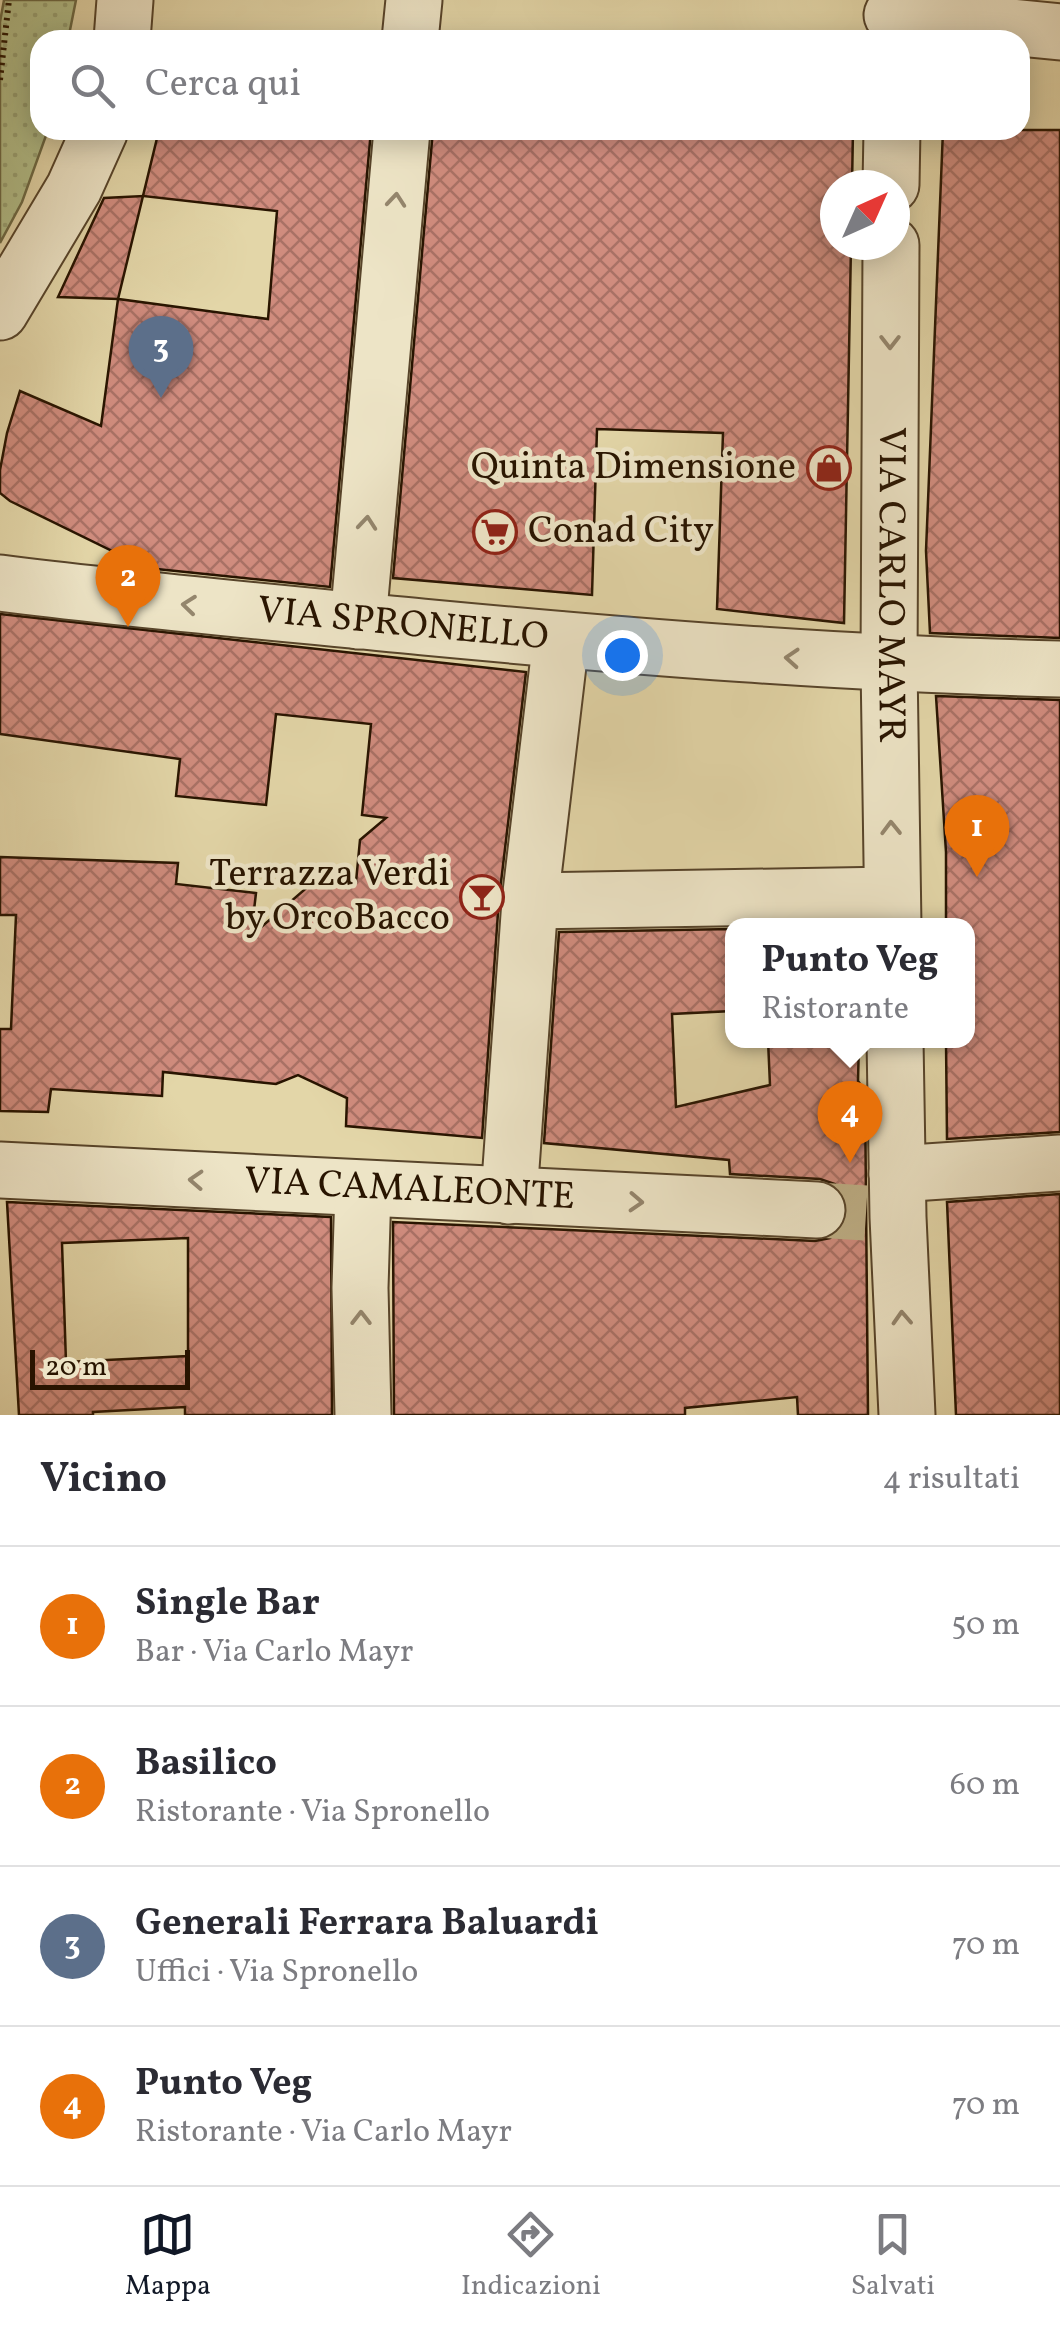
<!DOCTYPE html>
<html lang="it">
<head>
<meta charset="utf-8">
<style>
	body { margin:0; font-family:Vollkorn,serif; background:#f2f2f3; color:#2b2b33 }
	.compass { position:absolute; left:820px; top:170px; width:90px; height:90px; border-radius:50%; background:#fff; box-shadow:0 5px 25px #0003; rotate:45deg }
	.scale { position:absolute; left:30px; bottom:25px; width:160px; box-sizing:border-box; padding-left:10px; border:5px solid #281400; border-top:0; font-size:28px; line-height:35px; white-space:nowrap; color:#281400; -webkit-text-stroke:8px #ede4c6; paint-order:stroke }
	.you { position:absolute; left:622px; top:655px; width:35px; height:35px; margin:-25px; border:8px solid #fff; border-radius:50%; background:#1a73e8; box-shadow:0 0 0 15px #1a73e833 }
	.badge { display:grid; place-items:center; width:65px; height:65px; border-radius:50%; background:#111827; color:#fff; font-size:32px; font-weight:700 }
	.pin { position:absolute; translate:-50% -82px; filter:drop-shadow(0 2px 5px #0008) }
	.pin::after { content:''; position:absolute; top:52px; width:35px; height:30px; background:inherit; clip-path:polygon(0 0,100% 0,50% 100%) }
	.popup { position:absolute; left:725px; top:918px; width:250px; height:130px; box-sizing:border-box; display:grid; place-content:center; border-radius:20px; background:#fff; filter:drop-shadow(0 2px 8px #0005); font-size:32px; white-space:nowrap; color:#7c7c81 }
	.popup b { font-size:38px; color:#2b2b33 }
	.popup::after { content:''; position:absolute; left:50%; top:100%; margin-left:-20px; border:20px solid transparent; border-top-color:#fff }
	.list { margin:0; padding:0; list-style:none }
	h2 { display:flex; justify-content:space-between; align-items:center; height:130px; margin:0; padding:0 40px; font-size:42px }
	h2 small { font-size:32px; font-weight:400; color:#7c7c81 }
	.list li { display:grid; grid-template-columns:65px 1fr auto; gap:30px; align-items:center; box-sizing:border-box; height:160px; padding:0 40px; border-top:2px solid #e1e1e2 }
	.list b { display:block; font-size:38px; white-space:nowrap }
	.list p { margin:0; font-size:32px; white-space:nowrap; color:#7c7c81 }
	.list em { font-size:32px; font-style:normal; color:#7c7c81 }
	.icon { flex:none; width:55px; height:55px; fill:none; stroke:currentColor; stroke-width:2; stroke-linecap:round; stroke-linejoin:round }
	.map { position:relative; flex:none; width:1060px; height:1415px; overflow:hidden }
	.search { position:absolute; background:#fff; box-shadow:0 5px 25px #0003; left:30px; right:30px; top:30px; height:110px; display:flex; align-items:center; gap:25px; box-sizing:border-box; padding:0 35px; border-radius:30px; color:#7c7c81; font-size:38px }
	.sheet { height:770px; background:#fff }
	nav { display:flex; justify-content:space-around; align-items:center; box-sizing:border-box; height:140px; border-top:2px solid #e1e1e2; background:#fff; font-size:28px; color:#7c7c81 }
	nav a { display:grid; justify-items:center; gap:5px }
	nav .on { color:#111827 }
	.map>svg:first-child { display:block }
	.park { fill:url(#park-dots); stroke:#6d6944; stroke-width:2.5 }
	.building { fill:url(#building-cross-hatch); stroke:#281400; stroke-width:2.5; fill-rule:evenodd }
	.lines { fill:none; stroke-linecap:round; stroke-linejoin:round }
	.minor-tunnel { stroke:#beaf86; stroke-width:55; stroke-dasharray:55 28; stroke-linecap:butt }
	.minor-casing { stroke:#57442a; stroke-width:59 }
	.path { stroke:#281400; stroke-width:6; stroke-dasharray:2.5 5; stroke-linecap:butt }
	.minor { stroke:#ede4c6; stroke-width:55 }
	.oneway { stroke:#94866d }
	.labels { text-anchor:middle; dominant-baseline:central; stroke-width:9; stroke-linejoin:round; paint-order:stroke }
	.poi-label { font-size:38px; fill:#281400; stroke:#ede4c6; text-anchor:end }
	.street-label { font-size:38px; fill:#281400; stroke:#ede4c6 }
</style>
</head>
<body>
<div class="map">
<svg width="1060" height="1415" viewBox="0 0 1060 1415">
	<defs>
		<pattern id="park-dots" width="8" height="8" patternUnits="userSpaceOnUse" patternTransform="scale(2.5)"><rect width="8" height="8" fill="#b2be89"/><path d="M2 2h.1M6 6h.1" fill="none" stroke="#99a274" stroke-width="1.8" stroke-linecap="round"/></pattern>
		<pattern id="building-cross-hatch" width="8" height="8" patternUnits="userSpaceOnUse" patternTransform="scale(2.5)"><rect width="8" height="8" fill="#d08c7e"/><path d="M0 0l8 8M0 8l8-8" fill="none" stroke="#a97165"/></pattern>
	</defs>
	<rect width="100%" height="100%" fill="#e3d6a8"/>
	<filter id="stains"><feTurbulence type="fractalNoise" baseFrequency=".002" numOctaves="4"/><feColorMatrix values="0 0 0 0 .2 0 0 0 0 .09 0 0 0 0 .02 0 0 0 .5 -.17"/></filter>
	<radialGradient id="worn" r=".72"><stop offset=".6" stop-color="#630" stop-opacity="0"/><stop offset="1" stop-color="#630" stop-opacity=".3"/></radialGradient>
	<path class="park" d="M4,0H76L68,40H40V130H48L22,202L0,243V22Z"/>
	<g class="building">
		<path d="M159,130H371L330,587L147,568L10,501L0,493V470L7,433L20,391L101,426L118,299L268,319L277,211L143,196Z"/>
		<path d="M433,130H853L852,185H835V245H851L844,623L717,609L723,433L597,429L592,595L393,578Z"/>
		<path d="M943,130H1060V638L930,633L926,551Z"/>
		<path d="M143,196L118,299L58,297L104,198Z"/>
		<path d="M0,614L526,672L499,899L482,1138L346,1126L347,1098L298,1075L276,1084L163,1072L162,1096L51,1089L48,1112L0,1111V1029H11L16,915H0V857L178,863L176,884L256,893L251,936L319,877L356,882L360,840L386,818L362,815L371,724L276,714L266,805L176,796L180,759L0,734Z"/>
		<path d="M936,696L1060,700V1132L947,1139L946,1040H968V926H946V852Z"/>
		<path d="M732,929V1011L672,1014L676,1107L770,1085L768,1040H859L858,1081L865,1091L868,1415H798L797,1397L685,1408V1415H394L393,1222L815,1241L830,1238L843,1228L848,1212L845,1197L835,1184L820,1179L730,1174L729,1160L544,1143L559,932Z"/>
		<path d="M1060,1194V1415H956L947,1202Z"/>
		<path d="M7,1202L331,1217L332,1415H185V1407L93,1412V1415H19ZM188,1238V1356L66,1362L62,1243Z"/>
	</g>
	<g class="lines">
		<path class="minor-tunnel" d="M817,1210L866,1213"/>
		<g class="minor-casing">
			<g id="minor">
				<path d="M892,15L1060,32"/>
				<path d="M122,40L125,0"/>
				<path d="M410,40L414,0"/>
				<path d="M891,185L892,130"/>
				<path id="s1" d="M891,245L889,665L893,926"/>
				<path d="M0,312L74,188L100,130"/>
				<path id="s2" d="M0,583C141,601 282,613 423,627C635,647 847,664 1060,669"/>
				<path d="M358,621L402,130"/>
				<path d="M530,901L892,895"/>
				<path d="M895,1040L898,1217L907,1415"/>
				<path id="s3" d="M0,1170L817,1210"/>
				<path d="M897,1174L1060,1163"/>
				<path d="M509,1196L530,901L561,640"/>
				<path d="M363,1415L360,1288L363,1189"/>
			</g>
		</g>
		<path class="path" d="M0,80L9,0"/>
		<use href="#minor" class="minor"/>
	</g>
	<defs><path id="oneway-chevron" d="M-2-3.5L2.5 0L-2 3.5" fill="none" stroke-width="1.6" stroke-linecap="round" stroke-linejoin="round" transform="scale(2.5)"/></defs>
	<g class="oneway">
		<use href="#oneway-chevron" transform="translate(396 200) rotate(-85)"/>
		<use href="#oneway-chevron" transform="translate(890 342) rotate(90)"/>
		<use href="#oneway-chevron" transform="translate(367 523) rotate(-85)"/>
		<use href="#oneway-chevron" transform="translate(189 605) rotate(-174)"/>
		<use href="#oneway-chevron" transform="translate(792 658) rotate(-176)"/>
		<use href="#oneway-chevron" transform="translate(891 828) rotate(-91)"/>
		<use href="#oneway-chevron" transform="translate(196 1180) rotate(-177)"/>
		<use href="#oneway-chevron" transform="translate(636 1202) rotate(3)"/>
		<use href="#oneway-chevron" transform="translate(361 1318) rotate(-90)"/>
		<use href="#oneway-chevron" transform="translate(902 1318) rotate(-93)"/>
	</g>
	<defs>
		<g id="shop-ring" transform="scale(2.25)"><circle r="9.5" fill="#ede4c6" stroke="#8f2418" stroke-width="1.5"/><path d="M-5-2.5h2.3a2.7 3.5 0 0 1 5.4 0H5L5.5 6h-11ZM-1.5-2.5h3a1.5 2.3 0 0 0-3 0Z" fill="#8f2418"/></g>
		<g id="supermarket-ring" transform="scale(2.25)"><circle r="9.5" fill="#ede4c6" stroke="#8f2418" stroke-width="1.5"/><path d="M-6-5.5h2.5l.6 2H6L4.5 2H-2.5L-4.4-4H-6ZM-1.5 3.2a1.3 1.3 0 1 0 .1 0ZM3 3.2a1.3 1.3 0 1 0 .1 0Z" fill="#8f2418"/></g>
		<g id="bar-ring" transform="scale(2.25)"><circle r="9.5" fill="#ede4c6" stroke="#8f2418" stroke-width="1.5"/><path d="M-6-5H6L.8 .8V4.5H3.5V6h-7V4.5H-.8V.8Z" fill="#8f2418"/></g>
	</defs>
	<g fill-rule="evenodd">
		<use href="#shop-ring" x="829" y="468"/>
		<use href="#supermarket-ring" x="495" y="532"/>
		<use href="#bar-ring" x="482" y="897"/>
	</g>
	<g class="labels">
		<g class="poi-label">
			<text x="796" y="468">Quinta Dimensione</text>
			<text x="528" y="532" text-anchor="start">Conad City</text>
			<text x="450" y="875">Terrazza Verdi<tspan x="450" dy="44">by OrcoBacco</tspan></text>
		</g>
		<g class="street-label">
			<text stroke="none"><textPath href="#s1" startOffset="340">VIA CARLO MAYR</textPath></text>
			<text stroke="none"><textPath href="#s2" startOffset="405">VIA SPRONELLO</textPath></text>
			<text stroke="none"><textPath href="#s3" startOffset="410">VIA CAMALEONTE</textPath></text>
		</g>
	</g>
	<rect width="100%" height="100%" filter="url(#stains)"/>
	<rect width="100%" height="100%" fill="url(#worn)"/>
</svg>
<svg class="compass" viewBox="-18 -18 36 36"><path d="M0-13l5 13h-10z" fill="#e53935"/><path d="M0 13l5-13h-10z" fill="#7c7c81"/></svg>
<div class="scale">20 m</div>
<div class="you"></div>
<div class="pin badge" style="left:977px;top:877px;background:#e8710a">1</div>
<div class="pin badge" style="left:128px;top:627px;background:#e8710a">2</div>
<div class="pin badge" style="left:161px;top:398px;background:#5c6f8a">3</div>
<div class="pin badge" style="left:850px;top:1163px;background:#e8710a">4</div>
<div class="popup"><b>Punto Veg</b>Ristorante</div>
<div class="search"><svg class="icon" aria-label="search" viewBox="0 0 24 24"><circle cx="10" cy="10" r="6"/><path d="M15 15l6 6"/></svg>Cerca qui</div>
</div>
<section class="sheet">
<h2>Vicino<small>4 risultati</small></h2>
<ul class="list">
<li><span class="badge" style="background:#e8710a">1</span><div><b>Single Bar</b><p>Bar · Via Carlo Mayr</p></div><em>50 m</em></li>
<li><span class="badge" style="background:#e8710a">2</span><div><b>Basilico</b><p>Ristorante · Via Spronello</p></div><em>60 m</em></li>
<li><span class="badge" style="background:#5c6f8a">3</span><div><b>Generali Ferrara Baluardi</b><p>Uffici · Via Spronello</p></div><em>70 m</em></li>
<li><span class="badge" style="background:#e8710a">4</span><div><b>Punto Veg</b><p>Ristorante · Via Carlo Mayr</p></div><em>70 m</em></li>
</ul>
</section>
<nav>
<a class="on"><svg class="icon" aria-label="map" viewBox="0 0 24 24"><path d="M3 6l6-2 6 2 6-2v14l-6 2-6-2-6 2zM9 4v14M15 6v14"/></svg>Mappa</a>
<a><svg class="icon" aria-label="directions" viewBox="0 0 24 24"><path d="M12 3l9 9-9 9-9-9zM9 14v-3h6M13 9l2 2-2 2"/></svg>Indicazioni</a>
<a><svg class="icon" aria-label="saved" viewBox="0 0 24 24"><path d="M7 4h10v16l-5-4-5 4z"/></svg>Salvati</a>
</nav>
</body>
</html>
